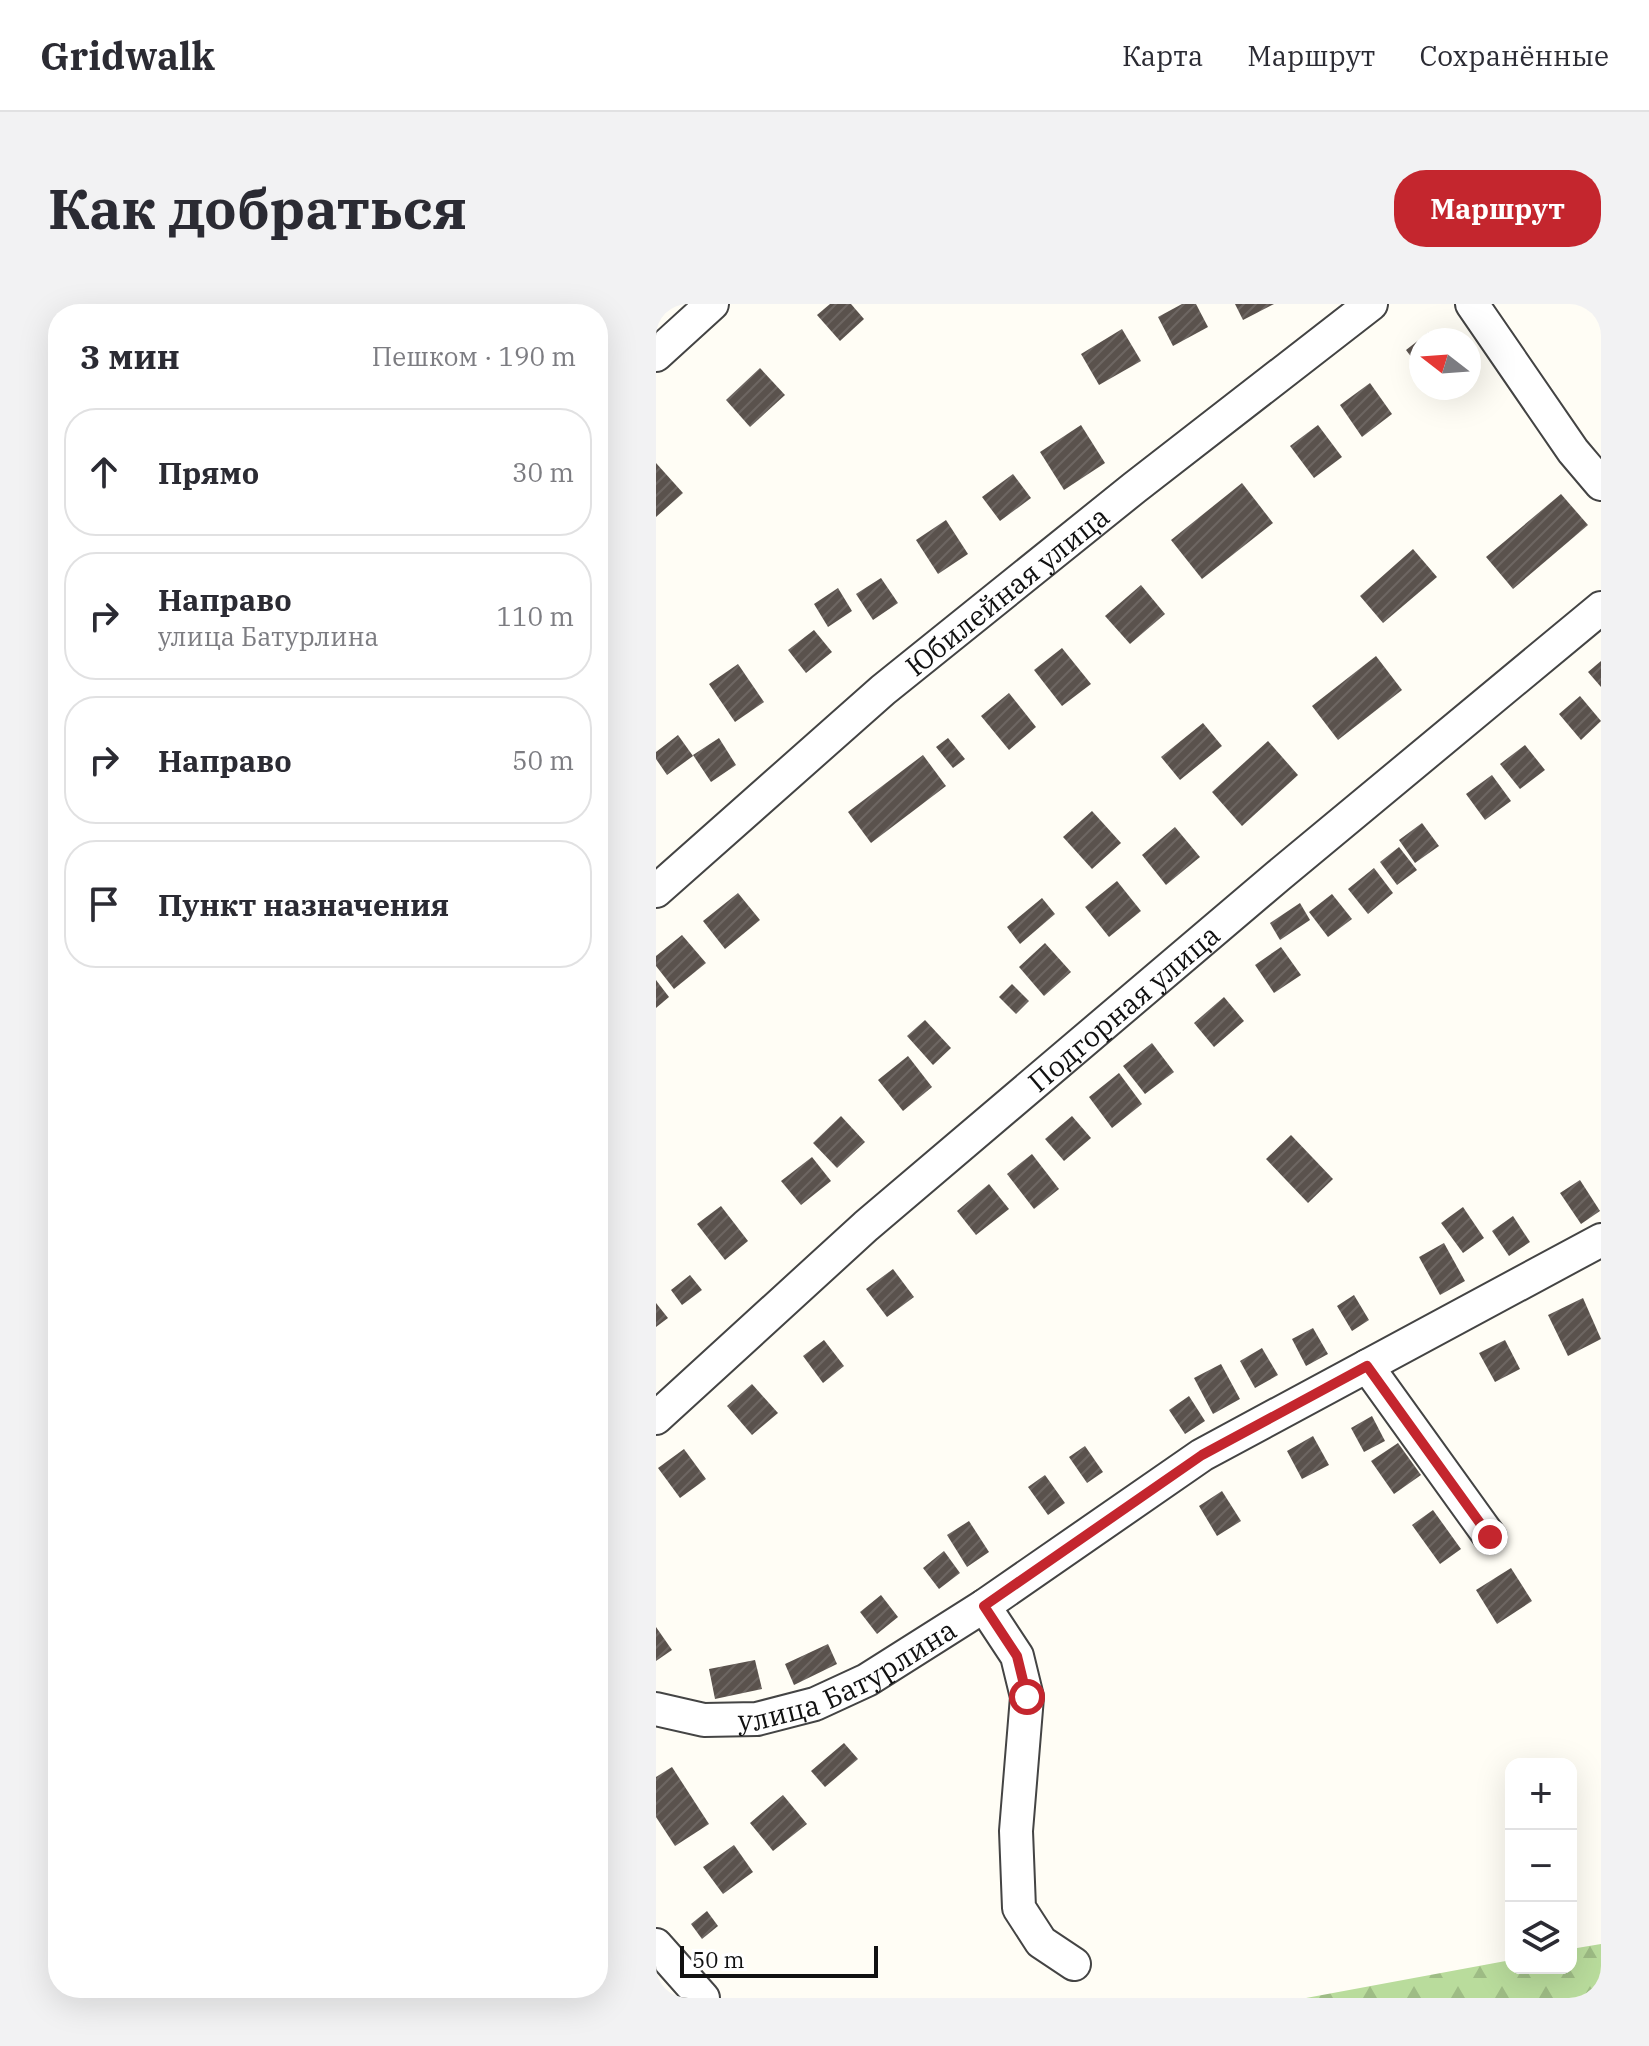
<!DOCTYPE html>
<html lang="ru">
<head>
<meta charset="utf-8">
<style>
	body { margin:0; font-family:"IBM Plex Serif",serif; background:#f2f2f3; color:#2b2b33 }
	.controls { position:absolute; right:24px; bottom:24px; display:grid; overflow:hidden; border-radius:16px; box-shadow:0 8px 32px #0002 }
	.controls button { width:72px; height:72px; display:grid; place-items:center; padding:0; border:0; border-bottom:2px solid #e1e1e2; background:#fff; color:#2b2b33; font:40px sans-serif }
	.compass { position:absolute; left:753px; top:24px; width:72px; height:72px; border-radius:50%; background:#fff; box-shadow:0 8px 32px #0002; rotate:287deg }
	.scale { position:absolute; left:24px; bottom:20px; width:198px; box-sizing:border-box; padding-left:8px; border:4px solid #111; border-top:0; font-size:22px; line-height:28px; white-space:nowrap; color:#111; -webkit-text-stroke:6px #fff; paint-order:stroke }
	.stop { position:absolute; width:24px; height:24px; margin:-18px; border:6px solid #c4262e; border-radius:50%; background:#fff }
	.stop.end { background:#c4262e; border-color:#fff; box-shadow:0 2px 8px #0008 }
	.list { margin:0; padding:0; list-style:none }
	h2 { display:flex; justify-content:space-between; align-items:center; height:104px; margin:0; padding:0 32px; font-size:34px }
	h2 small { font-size:26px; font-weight:400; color:#7c7c81 }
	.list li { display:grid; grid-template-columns:52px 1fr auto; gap:24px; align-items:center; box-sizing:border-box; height:128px; margin:0 16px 16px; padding:0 16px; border:2px solid #e1e1e2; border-radius:32px }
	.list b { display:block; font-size:30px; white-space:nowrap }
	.list p { margin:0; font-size:26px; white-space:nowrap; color:#7c7c81 }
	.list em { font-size:26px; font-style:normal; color:#7c7c81 }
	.icon { flex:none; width:44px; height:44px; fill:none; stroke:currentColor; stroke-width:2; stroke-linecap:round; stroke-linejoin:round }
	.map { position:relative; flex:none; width:945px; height:1694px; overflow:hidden; border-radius:32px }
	header { display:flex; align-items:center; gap:48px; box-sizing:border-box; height:112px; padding:0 40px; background:#fff; border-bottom:2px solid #e1e1e2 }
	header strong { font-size:38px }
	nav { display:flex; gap:44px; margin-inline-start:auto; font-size:28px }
	.intro { display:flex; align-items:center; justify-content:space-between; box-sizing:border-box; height:192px; padding:0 48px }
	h1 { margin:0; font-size:56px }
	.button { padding:20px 36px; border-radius:32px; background:#c4262e; color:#fff; font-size:28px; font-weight:700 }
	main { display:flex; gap:48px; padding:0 48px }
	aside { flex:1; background:#fff; border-radius:32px; box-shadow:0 8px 32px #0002 }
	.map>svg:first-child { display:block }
	.forest { fill:url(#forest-firs) }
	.building { fill:url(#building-hatch) }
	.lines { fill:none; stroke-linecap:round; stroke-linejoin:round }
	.minor-casing { stroke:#444; stroke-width:36 }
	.minor { stroke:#fff; stroke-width:32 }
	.route { stroke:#c4262e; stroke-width:10 }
	.labels { text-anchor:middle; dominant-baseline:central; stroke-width:8; stroke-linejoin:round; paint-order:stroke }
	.street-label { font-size:28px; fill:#111; stroke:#fff }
</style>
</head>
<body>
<header>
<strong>Gridwalk</strong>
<nav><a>Карта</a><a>Маршрут</a><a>Сохранённые</a></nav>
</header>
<div class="intro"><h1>Как добраться</h1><a class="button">Маршрут</a></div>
<main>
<aside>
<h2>3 мин<small>Пешком · 190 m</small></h2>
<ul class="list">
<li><svg class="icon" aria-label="ahead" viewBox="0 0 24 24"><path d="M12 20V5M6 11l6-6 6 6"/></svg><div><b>Прямо</b></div><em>30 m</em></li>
<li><svg class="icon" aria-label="right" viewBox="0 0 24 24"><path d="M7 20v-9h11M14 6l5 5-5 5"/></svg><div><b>Направо</b><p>улица Батурлина</p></div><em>110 m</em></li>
<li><svg class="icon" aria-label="right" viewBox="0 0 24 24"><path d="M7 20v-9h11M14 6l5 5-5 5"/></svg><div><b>Направо</b></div><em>50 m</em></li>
<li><svg class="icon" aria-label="arrive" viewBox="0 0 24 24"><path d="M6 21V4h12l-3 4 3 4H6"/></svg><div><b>Пункт назначения</b></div></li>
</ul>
</aside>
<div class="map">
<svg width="945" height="1694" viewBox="0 0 945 1694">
	<defs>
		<pattern id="forest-firs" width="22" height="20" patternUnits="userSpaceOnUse" patternTransform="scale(2)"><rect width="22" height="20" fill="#b9dc9c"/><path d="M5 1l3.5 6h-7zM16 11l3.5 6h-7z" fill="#9ebc85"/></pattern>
		<pattern id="building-hatch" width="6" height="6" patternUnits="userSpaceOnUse" patternTransform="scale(2)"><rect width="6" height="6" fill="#5a524d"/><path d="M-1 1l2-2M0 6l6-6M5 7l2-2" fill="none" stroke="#6d6662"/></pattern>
	</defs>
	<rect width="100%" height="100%" fill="#fffdf5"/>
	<path class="forest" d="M945,1640V1694H650L855,1656V1664H915V1645Z"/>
	<g class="building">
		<path d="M174,0H195L208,15L184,37L161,11Z"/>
		<path d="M526,0H540L552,23L517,42L502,13Z"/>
		<path d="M579,0H618L587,16Z"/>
		<path d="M466,25L485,57L443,81L425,50Z"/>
		<path d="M773,28L780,36H765V66L750,46Z"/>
		<path d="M104,64L129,91L94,123L70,96Z"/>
		<path d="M714,79L736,110L706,133L684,101Z"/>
		<path d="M425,121L449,159L408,186L384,148Z"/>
		<path d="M662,121L686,153L658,174L634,142Z"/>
		<path d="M0,159L27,189L0,213Z"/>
		<path d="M357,170L375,194L344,217L326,193Z"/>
		<path d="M586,179L617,219L546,275L515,236Z"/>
		<path d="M905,190L932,221L857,285L830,253Z"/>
		<path d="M290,216L312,250L282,270L260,236Z"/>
		<path d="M757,245L781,273L727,319L704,292Z"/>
		<path d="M225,274L242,299L217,316L200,290Z"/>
		<path d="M485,281L509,310L474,340L449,312Z"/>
		<path d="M182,284L196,307L172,323L158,300Z"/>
		<path d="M158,326L176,348L150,369L132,346Z"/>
		<path d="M406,344L435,380L406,402L378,366Z"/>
		<path d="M720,352L746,386L682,436L656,402Z"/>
		<path d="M945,357V383L932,368Z"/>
		<path d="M82,360L108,398L79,418L53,380Z"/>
		<path d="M353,389L380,423L353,446L325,412Z"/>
		<path d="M924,392L945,417L925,436L903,410Z"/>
		<path d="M547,419L566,442L524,476L505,453Z"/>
		<path d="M22,431L37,452L11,471L0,455V448Z"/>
		<path d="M63,434L80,461L55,478L37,451Z"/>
		<path d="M292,434L309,455L297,464L280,443Z"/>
		<path d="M612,437L642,471L586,522L556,488Z"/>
		<path d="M869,441L889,466L864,485L844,460Z"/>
		<path d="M267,451L290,482L215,539L192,508Z"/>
		<path d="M836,471L855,497L829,516L810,490Z"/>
		<path d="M436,507L465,539L436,565L407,533Z"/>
		<path d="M766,519L783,542L759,559L743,536Z"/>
		<path d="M519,523L544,553L510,581L486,551Z"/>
		<path d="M743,543L761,566L741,581L724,558Z"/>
		<path d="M718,564L737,589L712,610L692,585Z"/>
		<path d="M461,577L485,607L453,633L429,603Z"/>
		<path d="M82,589L104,616L69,645L47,617Z"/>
		<path d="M676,590L696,615L672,633L653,608Z"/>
		<path d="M386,594L399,610L364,640L351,623Z"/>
		<path d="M644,599L654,616L624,636L614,619Z"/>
		<path d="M26,631L50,659L18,685L0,662V652Z"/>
		<path d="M389,639L415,668L388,692L363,663Z"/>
		<path d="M625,643L645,671L618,689L599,661Z"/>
		<path d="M0,676L13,693L0,704Z"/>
		<path d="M356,680L373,697L360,710L343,693Z"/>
		<path d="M568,693L588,717L558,743L538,719Z"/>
		<path d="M269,716L295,744L277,761L251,732Z"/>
		<path d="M496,739L518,768L489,790L467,762Z"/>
		<path d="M252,752L276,783L247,807L222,776Z"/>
		<path d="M463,769L486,800L456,824L433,793Z"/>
		<path d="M185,812L209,838L181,864L157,839Z"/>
		<path d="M416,812L435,834L408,857L389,835Z"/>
		<path d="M635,831L677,875L652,899L610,855Z"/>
		<path d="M376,850L403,885L378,905L351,870Z"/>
		<path d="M156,853L175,877L145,901L125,877Z"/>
		<path d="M924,876L944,907L925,920L904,889Z"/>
		<path d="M333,880L353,905L320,931L301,907Z"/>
		<path d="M65,902L92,937L69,956L41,920Z"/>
		<path d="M807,903L828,934L807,949L785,919Z"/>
		<path d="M857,912L874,938L853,952L836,927Z"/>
		<path d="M788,939L809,977L784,991L763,953Z"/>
		<path d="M237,965L258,993L231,1013L210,985Z"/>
		<path d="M34,971L46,986L26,1001L15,986Z"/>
		<path d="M698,991L713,1016L696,1027L681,1002Z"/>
		<path d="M927,994L945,1035L912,1052L892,1011Z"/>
		<path d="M0,999L12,1014L0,1023Z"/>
		<path d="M657,1024L672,1050L650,1062L636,1035Z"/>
		<path d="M168,1036L188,1062L167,1079L147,1052Z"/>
		<path d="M849,1036L864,1065L839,1078L823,1049Z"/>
		<path d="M606,1044L622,1071L599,1084L584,1057Z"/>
		<path d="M565,1060L584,1095L557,1110L538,1074Z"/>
		<path d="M96,1080L122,1109L96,1131L71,1102Z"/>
		<path d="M533,1092L549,1117L529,1130L513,1106Z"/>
		<path d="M716,1112L729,1137L708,1148L695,1124Z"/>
		<path d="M657,1132L673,1161L646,1175L631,1147Z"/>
		<path d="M742,1139L765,1171L738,1190L715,1157Z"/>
		<path d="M429,1142L447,1168L431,1179L413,1153Z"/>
		<path d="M28,1145L50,1175L24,1194L2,1164Z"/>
		<path d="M389,1171L409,1199L392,1211L372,1183Z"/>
		<path d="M566,1187L585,1217L561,1232L543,1202Z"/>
		<path d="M777,1206L805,1245L784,1260L756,1221Z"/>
		<path d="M313,1217L333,1248L311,1263L291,1231Z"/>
		<path d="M288,1247L304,1269L283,1285L267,1264Z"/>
		<path d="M855,1264L876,1297L841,1320L820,1286Z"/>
		<path d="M225,1291L242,1313L221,1330L204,1308Z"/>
		<path d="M0,1323L16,1346L0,1357Z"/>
		<path d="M172,1340L181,1360L138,1381L129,1360Z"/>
		<path d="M99,1356L106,1385L59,1395L53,1365Z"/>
		<path d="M188,1439L202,1455L169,1483L155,1467Z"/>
		<path d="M16,1463L53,1520L19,1542L0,1513V1473Z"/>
		<path d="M127,1491L151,1520L117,1547L94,1519Z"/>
		<path d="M78,1541L97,1568L67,1590L47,1563Z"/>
		<path d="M51,1607L62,1622L46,1635L35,1620Z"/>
	</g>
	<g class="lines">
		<g class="minor-casing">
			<g id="minor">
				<path d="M816,0L917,147L945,180"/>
				<path d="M0,51L56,0"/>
				<path id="s1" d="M0,587L227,386L478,184L715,0"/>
				<path d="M711,1062L834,1233"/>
				<path id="s2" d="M0,1114L210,922L622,572L945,304"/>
				<path d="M328,1302L361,1352L371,1393L360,1527L363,1604L385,1638L418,1660"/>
				<path id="s3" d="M0,1405L48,1416L101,1415L159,1400L211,1376L328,1302L546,1151L945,936"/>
				<path d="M0,1641L47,1694"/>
			</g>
		</g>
		<use href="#minor" class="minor"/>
	</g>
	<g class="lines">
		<path class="route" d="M371,1393L361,1352L328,1302L546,1151L711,1062L834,1233"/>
	</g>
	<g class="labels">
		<g class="street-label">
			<text stroke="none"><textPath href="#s1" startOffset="462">Юбилейная улица</textPath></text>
			<text stroke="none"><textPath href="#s2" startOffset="622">Подгорная улица</textPath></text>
			<text stroke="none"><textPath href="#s3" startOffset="202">улица Батурлина</textPath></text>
		</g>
	</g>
</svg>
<div class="controls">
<button>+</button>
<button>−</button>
<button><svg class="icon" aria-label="layers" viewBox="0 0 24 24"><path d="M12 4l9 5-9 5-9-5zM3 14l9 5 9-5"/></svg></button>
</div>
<svg class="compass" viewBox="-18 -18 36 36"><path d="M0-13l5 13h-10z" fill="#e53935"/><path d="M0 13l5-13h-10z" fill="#7c7c81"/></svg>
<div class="scale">50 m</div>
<div class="stop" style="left:371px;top:1393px"></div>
<div class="stop end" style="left:834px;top:1233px"></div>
</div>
</main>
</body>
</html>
